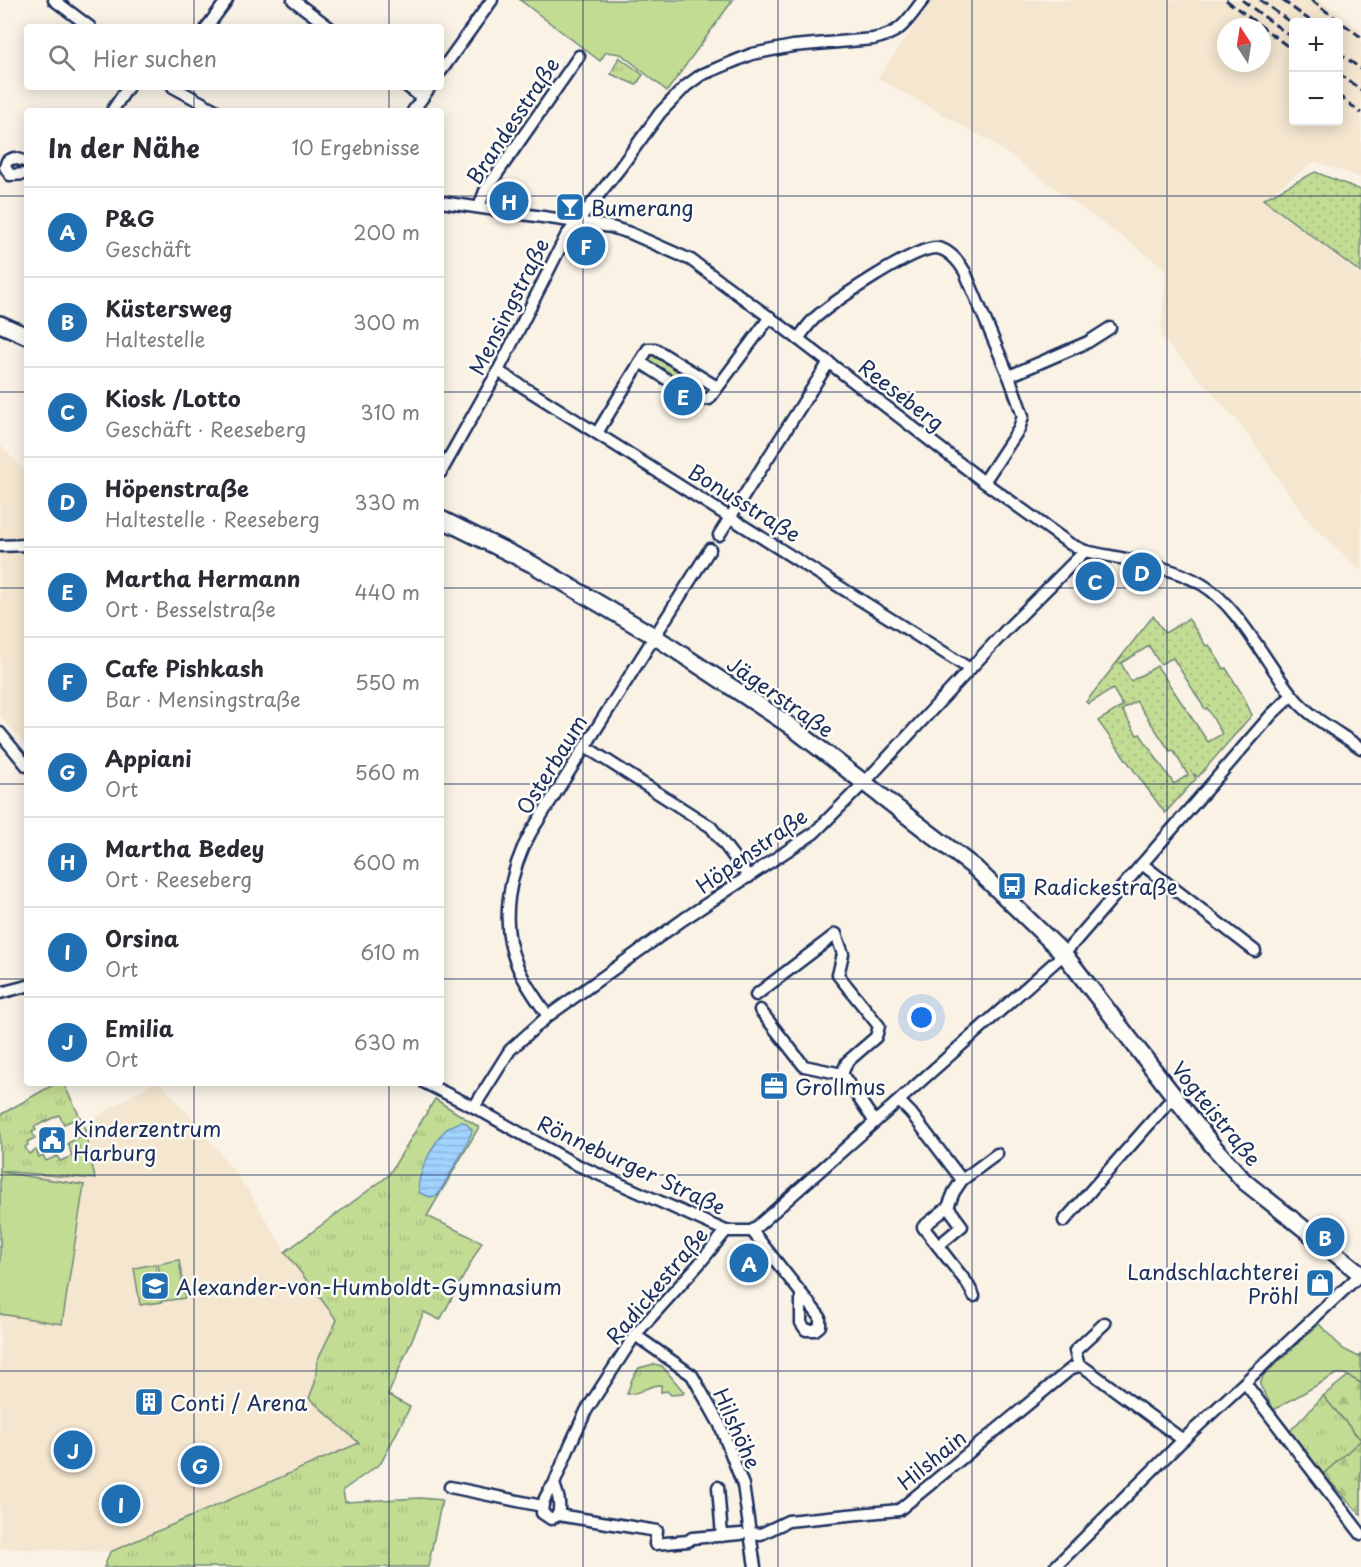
<!DOCTYPE html>
<html lang="de">
<head>
<meta charset="utf-8">
<style>
	body { margin:0; font-family:"Playpen Sans",sans-serif; background:#f7f7f7; color:#2b2b33 }
	.controls { position:absolute; right:18px; top:18px; display:grid; overflow:hidden; border-radius:6px; box-shadow:0 3px 15px #0003 }
	.controls button { width:54px; height:54px; display:grid; place-items:center; padding:0; border:0; border-bottom:2px solid #e1e1e2; background:#fff; color:#2b2b33; font:30px sans-serif }
	.compass { position:absolute; left:1217px; top:18px; width:54px; height:54px; border-radius:50%; background:#fff; box-shadow:0 3px 15px #0003; rotate:348deg }
	.you { position:absolute; left:922px; top:1018px; width:21px; height:21px; margin:-15px; border:4px solid #fff; border-radius:50%; background:#1a73e8; box-shadow:0 0 0 9px #1a73e833 }
	.badge { display:grid; place-items:center; width:39px; height:39px; border-radius:50%; background:#1f6fb2; color:#fff; font-size:20px; font-weight:700 }
	.pin { position:absolute; translate:-50% -50%; border:3px solid #fff; box-shadow:0 2px 6px #0006 }
	.list { margin:0; padding:0; list-style:none }
	h2 { display:flex; justify-content:space-between; align-items:center; height:78px; margin:0; padding:0 24px; font-size:26px }
	h2 small { font-size:20px; font-weight:400; color:#7c7c81 }
	.list li { display:grid; grid-template-columns:39px 1fr auto; gap:18px; align-items:center; box-sizing:border-box; height:90px; padding:0 24px; border-top:2px solid #e1e1e2 }
	.list b { display:block; font-size:22px; white-space:nowrap }
	.list p { margin:0; font-size:20px; white-space:nowrap; color:#7c7c81 }
	.list em { font-size:20px; font-style:normal; color:#7c7c81 }
	.icon { flex:none; width:33px; height:33px; fill:none; stroke:currentColor; stroke-width:2; stroke-linecap:round; stroke-linejoin:round }
	.map { position:relative; flex:none; width:1361px; height:1567px; overflow:hidden }
	.search { position:absolute; background:#fff; box-shadow:0 3px 15px #0003; left:24px; top:24px; width:420px; height:66px; display:flex; align-items:center; gap:15px; box-sizing:border-box; padding:0 21px; border-radius:6px; color:#7c7c81; font-size:22px }
	.panel { position:absolute; background:#fff; box-shadow:0 3px 15px #0003; left:24px; top:108px; width:420px; height:978px; border-radius:6px }
	.map>svg:first-child { display:block }
	.built { fill:#f4e6cf; fill-rule:evenodd }
	.grass { fill:url(#grass-dots); stroke:#6f8678; stroke-width:1.5; fill-rule:evenodd }
	.forest { fill:url(#forest-firs); stroke:#6f8678; stroke-width:1.5 }
	.park { fill:url(#park-tufts); stroke:#6f8678; stroke-width:1.5; fill-rule:evenodd }
	.pitch { fill:#c3dc93; stroke:#6f8678; stroke-width:1.5 }
	.water { fill:url(#water-rules); stroke:#6b91be; stroke-width:1.5 }
	.lines { fill:none; stroke-linecap:round; stroke-linejoin:round }
	.street-casing { stroke:#1b2f5e; stroke-width:15 }
	.secondary-casing { stroke:#1b2f5e; stroke-width:20 }
	.street { stroke:#fdfcf7; stroke-width:10 }
	.secondary { stroke:#fdfcf7; stroke-width:15 }
	.rail { stroke:#1b2f5e; stroke-width:3; stroke-dasharray:9 4.5; stroke-linecap:butt }
	.grid { fill:none; stroke:#1b2f5e; stroke-width:1.5; stroke-opacity:0.55 }
	.labels { text-anchor:middle; dominant-baseline:central; stroke-width:5; stroke-linejoin:round; paint-order:stroke }
	.street-label { font-size:21px; fill:#1b2f5e; stroke:#fdfcf7 }
	.poi-label { font-size:21px; fill:#1b2f5e; stroke:#fdfcf7; text-anchor:start }
</style>
</head>
<body>
<div class="map">
<svg width="1361" height="1567" viewBox="0 0 1361 1567">
	<defs>
		<pattern id="grass-dots" width="8" height="8" patternUnits="userSpaceOnUse" patternTransform="scale(1.5)"><rect width="8" height="8" fill="#c3dc93"/><path d="M2 2h.1M6 6h.1" fill="none" stroke="#a7bd81" stroke-width="1.8" stroke-linecap="round"/></pattern>
		<pattern id="forest-firs" width="22" height="20" patternUnits="userSpaceOnUse" patternTransform="scale(1.5)"><rect width="22" height="20" fill="#c3dc93"/><path d="M5 1l3.5 6h-7zM16 11l3.5 6h-7z" fill="#a7bd81"/></pattern>
		<pattern id="park-tufts" width="24" height="20" patternUnits="userSpaceOnUse" patternTransform="scale(1.5)"><rect width="24" height="20" fill="#c3dc93"/><path d="M3 7l-1-3M5 7V3M7 7l1-3M15 17l-1-3M17 17v-4M19 17l1-3" fill="none" stroke="#a7bd81"/></pattern>
		<pattern id="water-rules" width="6" height="5" patternUnits="userSpaceOnUse" patternTransform="scale(1.5)"><rect width="6" height="5" fill="#a1d3fe"/><path d="M0 2.5h6" fill="none" stroke="#8ab5dc"/></pattern>
	</defs>
	<rect width="100%" height="100%" fill="#f9f2e5"/>
	<filter id="ink" filterUnits="userSpaceOnUse"><feTurbulence type="fractalNoise" baseFrequency=".0167" numOctaves="2"/><feDisplacementMap in="SourceGraphic" scale="12" xChannelSelector="R" yChannelSelector="G"/><feConvolveMatrix kernelMatrix="1 2 1 2 8 2 1 2 1" color-interpolation-filters="sRGB"/></filter>
	<g filter="url(#ink)">
		<g class="built">
			<path d="M932,0H1320L1361,30V178L1315,161L1263,199L1361,276V570L1310,523L1241,425L1161,336L1166,269L990,141L878,78ZM1294,22H1338V122H1294ZM1226,27H1262V63H1226Z"/>
			<path d="M0,445L27,474V748L0,715Z"/>
			<path d="M152,1083H160L197,1124L248,1190L285,1252L337,1320L317,1361L315,1383L309,1398L360,1443L110,1552L0,1548V1171L94,1179L84,1125Z"/>
		</g>
		<g class="grass">
			<path d="M1315,172L1361,190V273L1263,199Z"/>
			<path d="M1153,616L1165,633L1188,619L1190,621L1206,646L1209,645L1224,669L1226,668L1242,694L1252,715L1198,777L1193,773L1196,779L1165,813L1098,721L1123,706L1113,689L1088,704L1086,702ZM1149,646L1160,664L1173,658L1205,709L1207,708L1222,734L1208,742L1157,666L1131,681L1121,663ZM1136,701L1170,751L1173,750L1188,775L1174,784L1140,734L1137,735L1122,710Z"/>
		</g>
		<path class="forest" d="M1348,1376L1361,1383V1515L1323,1474L1361,1440L1323,1396Z"/>
		<g class="park">
			<path d="M619,57L643,75L636,85L611,74Z"/>
			<path d="M653,351L707,386L699,397L645,363Z"/>
			<path d="M56,1083H63L84,1125L95,1179L0,1171V1115ZM59,1115L64,1124L73,1120L81,1136L68,1143L72,1156L60,1161L57,1156L46,1161L43,1155L39,1157L36,1150L29,1154L25,1147L28,1145L27,1142L35,1138L32,1132L36,1130L34,1127Z"/>
			<path d="M435,1099L479,1127L427,1216L482,1242L440,1320L424,1312L388,1395L410,1407L381,1463L343,1490L345,1502L420,1498L442,1500L428,1567H104L110,1552L359,1443L309,1398L315,1383L317,1361L337,1320L285,1252L388,1176Z"/>
			<path d="M654,1364L662,1366L684,1392L683,1394L671,1395L667,1391L661,1392V1385C645,1385 641,1395 627,1394L632,1379L639,1368Z"/>
			<path d="M1323,1396L1361,1440L1323,1474L1290,1431Z"/>
		</g>
		<g class="pitch">
			<path d="M520,0H733L667,91L621,54L606,52L600,61Z"/>
			<path d="M0,1172L84,1185L62,1324L0,1314Z"/>
			<path d="M179,1260L185,1298L164,1301L158,1264Z"/>
			<path d="M155,1264L162,1302L140,1305L134,1268Z"/>
			<path d="M1319,1324L1343,1349L1359,1357L1361,1353V1383L1345,1374H1336L1274,1410L1260,1385L1263,1376Z"/>
		</g>
		<path class="water" d="M461,1122L466,1123L472,1130C472,1137 443,1186 437,1196L430,1197L420,1193C413,1180 436,1137 448,1128C452,1125 457,1124 461,1122Z"/>
		<g class="lines">
			<g class="street-casing">
				<g id="street">
					<path d="M54,0L90,27"/>
					<path d="M293,0L329,27"/>
					<path d="M207,27L227,0"/>
					<path d="M441,71L492,0"/>
					<path d="M173,87L217,111"/>
					<path d="M408,87L422,98"/>
					<path d="M112,111L128,87"/>
					<path d="M413,111L430,87"/>
					<path d="M27,162L14,158L7,161L5,167L10,175L27,174"/>
					<path d="M441,202L611,227L630,233L691,260L780,325L984,482L1070,544L1085,551C1121,559 1171,565 1203,585C1238,606 1266,663 1292,695C1310,718 1338,732 1361,748"/>
					<path d="M479,207L485,191L579,56"/>
					<path d="M798,339C804,331 809,323 816,317C835,301 915,246 937,248C950,250 959,262 965,272L1010,379L1023,416L1019,429L984,482"/>
					<path d="M640,362L699,400L709,399L770,317"/>
					<path d="M498,371L970,669"/>
					<path d="M1009,376L1088,342L1110,328"/>
					<path d="M597,433L648,349H655L717,387"/>
					<path d="M441,472L498,371L566,236L620,168L660,113L686,86L701,75L752,54L793,46L873,39C902,33 906,22 923,0"/>
					<path d="M719,535L829,362"/>
					<path d="M0,546L27,545"/>
					<path d="M0,733L27,766"/>
					<path d="M586,747L711,827L749,877"/>
					<path d="M1142,864L1255,951"/>
					<path d="M0,993L27,986"/>
					<path d="M756,995L836,934L843,954L838,975L879,1026L876,1037L847,1062L842,1074L804,1066L760,1010"/>
					<path d="M548,1016C537,1000 524,983 517,965C499,923 509,871 531,832L710,549"/>
					<path d="M842,1074L875,1122"/>
					<path d="M425,1083L474,1107L573,1163L726,1231"/>
					<path d="M900,1102L911,1113L962,1180"/>
					<path d="M474,1107L510,1050L548,1016L684,919L814,833L865,782L1008,628L1085,551"/>
					<path d="M1064,1221L1175,1095"/>
					<path d="M752,1231L820,1317V1326L815,1330H806L801,1323V1294"/>
					<path d="M938,1246L962,1226L948,1207"/>
					<path d="M974,1296L967,1283L923,1227L948,1207L954,1192L962,1180L997,1154"/>
					<path d="M635,1335L692,1375L720,1425L743,1485L755,1567"/>
					<path d="M1079,1366L1075,1351L1105,1323"/>
					<path d="M1245,1383L1361,1534"/>
					<path d="M554,1484C558,1495 561,1504 558,1515L551,1519L542,1513C542,1502 547,1492 554,1484L571,1443L586,1411L635,1335L699,1264L726,1231H752L1064,954L1272,714L1292,695"/>
					<path d="M450,1487L542,1506"/>
					<path d="M718,1487L722,1536"/>
					<path d="M558,1515L657,1531L655,1544L688,1541L692,1538L741,1534"/>
					<path d="M749,1533L761,1534L788,1521L899,1510L1072,1368L1079,1366L1085,1368L1183,1440"/>
					<path d="M1055,1567L1183,1440L1361,1274"/>
				</g>
			</g>
			<g class="secondary-casing">
				<g id="secondary">
					<path d="M0,324L27,336"/>
					<path d="M441,519L532,564L654,636L789,725L975,868L1064,954L1212,1145L1245,1182L1361,1274"/>
				</g>
			</g>
			<use href="#street" class="street"/>
			<use href="#secondary" class="secondary"/>
			<g class="rail">
				<path d="M1226,0L1294,51"/>
				<path d="M1242,0L1294,39"/>
				<path d="M1260,0L1294,25"/>
				<path d="M1282,0L1312,22"/>
				<path d="M1311,0L1361,37"/>
				<path d="M1338,52L1361,69"/>
				<path d="M1338,73L1361,90"/>
				<path d="M1338,95L1361,113"/>
			</g>
		</g>
	</g>
	<path class="grid" d="M194,0V27M389,0V27M583,0V1567M778,0V1567M972,0V1567M1167,0V1567M194,87V111M389,87V111M0,196H27M441,196H1361M0,392H27M441,392H1361M0,588H27M441,588H1361M0,784H27M441,784H1361M0,979H27M441,979H1361M194,1083V1567M389,1083V1567M0,1175H1361M0,1371H1361"/>
	<defs>
		<g id="bar-square" transform="scale(1.5)"><rect x="-9" y="-9" width="18" height="18" rx="4" fill="#1f6fb2" stroke="#fdfcf7"/><path d="M-6-5H6L.8 .8V4.5H3.5V6h-7V4.5H-.8V.8Z" fill="#fff"/></g>
		<g id="bus-square" transform="scale(1.5)"><rect x="-9" y="-9" width="18" height="18" rx="4" fill="#1f6fb2" stroke="#fdfcf7"/><path d="M-5-6H5V4H4V6H2V4H-2V6H-4V4H-5ZM-3.5-4V0h7V-4ZM-3.5 1.2v1.5H-2V1.2ZM2 1.2v1.5H3.5V1.2Z" fill="#fff"/></g>
		<g id="office-square" transform="scale(1.5)"><rect x="-9" y="-9" width="18" height="18" rx="4" fill="#1f6fb2" stroke="#fdfcf7"/><path d="M-6-3h4V-5.5h4V-3h4V5H-6ZM-1-4.5V-3h2v-1.5ZM-6 0V1H6V0Z" fill="#fff"/></g>
		<g id="civic-square" transform="scale(1.5)"><rect x="-9" y="-9" width="18" height="18" rx="4" fill="#1f6fb2" stroke="#fdfcf7"/><path d="M-.6-6.5H3V-4.5H.6V-3L4-1V1h2V6H-6V1h2V-1L-.6-3ZM-1.2 2.5V6h2.4V2.5Z" fill="#fff"/></g>
		<g id="shop-square" transform="scale(1.5)"><rect x="-9" y="-9" width="18" height="18" rx="4" fill="#1f6fb2" stroke="#fdfcf7"/><path d="M-5-2.5h2.3a2.7 3.5 0 0 1 5.4 0H5L5.5 6h-11ZM-1.5-2.5h3a1.5 2.3 0 0 0-3 0Z" fill="#fff"/></g>
		<g id="school-square" transform="scale(1.5)"><rect x="-9" y="-9" width="18" height="18" rx="4" fill="#1f6fb2" stroke="#fdfcf7"/><path d="M0-5L7-2L0 1L-7-2ZM-4 1L0 2.5L4 1V4Q0 6-4 4Z" fill="#fff"/></g>
		<g id="building-square" transform="scale(1.5)"><rect x="-9" y="-9" width="18" height="18" rx="4" fill="#1f6fb2" stroke="#fdfcf7"/><path d="M-4-6H4V6H1V3H-1V6H-4ZM-2.5-4.3h1.7v1.8h-1.7ZM.8-4.3h1.7v1.8H.8ZM-2.5-1h1.7V.8h-1.7ZM.8-1h1.7V.8H.8Z" fill="#fff"/></g>
	</defs>
	<g fill-rule="evenodd">
		<use href="#bar-square" x="570" y="207"/>
		<use href="#bus-square" x="1012" y="886"/>
		<use href="#office-square" x="774" y="1086"/>
		<use href="#civic-square" x="52" y="1140"/>
		<use href="#shop-square" x="1320" y="1283"/>
		<use href="#school-square" x="155" y="1286"/>
		<use href="#building-square" x="149" y="1402"/>
	</g>
	<g class="labels">
		<g class="street-label">
			<text transform="translate(512 120) rotate(-56)">Brandesstraße</text>
			<text transform="translate(508 306) rotate(-63)">Mensingstraße</text>
			<text transform="translate(902 394) rotate(38)">Reeseberg</text>
			<text transform="translate(745 502) rotate(32)">Bonusstraße</text>
			<text transform="translate(781 696) rotate(35)">Jägerstraße</text>
			<text transform="translate(551 764) rotate(-58)">Osterbaum</text>
			<text transform="translate(751 850) rotate(-35)">Höpenstraße</text>
			<text transform="translate(1217 1113) rotate(51)">Vogteistraße</text>
			<text transform="translate(632 1164) rotate(25)">Rönneburger Straße</text>
			<text transform="translate(656 1285) rotate(-50)">Radickestraße</text>
			<text transform="translate(738 1428) rotate(66)">Hilshöhe</text>
			<text transform="translate(931 1459) rotate(-39)">Hilshain</text>
		</g>
		<g class="poi-label">
			<text x="591" y="207">Bumerang</text>
			<text x="1033" y="886">Radickestraße</text>
			<text x="795" y="1086">Grollmus</text>
			<text x="73" y="1128">Kinderzentrum<tspan x="73" dy="24">Harburg</tspan></text>
			<text x="1299" y="1271" text-anchor="end">Landschlachterei<tspan x="1299" dy="24">Pröhl</tspan></text>
			<text x="176" y="1286">Alexander-von-Humboldt-Gymnasium</text>
			<text x="170" y="1402">Conti / Arena</text>
		</g>
	</g>
</svg>
<div class="controls">
<button>+</button>
<button>−</button>
</div>
<svg class="compass" viewBox="-18 -18 36 36"><path d="M0-13l5 13h-10z" fill="#e53935"/><path d="M0 13l5-13h-10z" fill="#7c7c81"/></svg>
<div class="you"></div>
<div class="pin badge" style="left:749px;top:1263px">A</div>
<div class="pin badge" style="left:1325px;top:1237px">B</div>
<div class="pin badge" style="left:1095px;top:581px">C</div>
<div class="pin badge" style="left:1142px;top:572px">D</div>
<div class="pin badge" style="left:683px;top:396px">E</div>
<div class="pin badge" style="left:586px;top:246px">F</div>
<div class="pin badge" style="left:200px;top:1465px">G</div>
<div class="pin badge" style="left:509px;top:201px">H</div>
<div class="pin badge" style="left:121px;top:1504px">I</div>
<div class="pin badge" style="left:73px;top:1450px">J</div>
<div class="search"><svg class="icon" aria-label="search" viewBox="0 0 24 24"><circle cx="10" cy="10" r="6"/><path d="M15 15l6 6"/></svg>Hier suchen</div>
<section class="panel">
<h2>In der Nähe<small>10 Ergebnisse</small></h2>
<ul class="list">
<li><span class="badge">A</span><div><b>P&amp;G</b><p>Geschäft</p></div><em>200 m</em></li>
<li><span class="badge">B</span><div><b>Küstersweg</b><p>Haltestelle</p></div><em>300 m</em></li>
<li><span class="badge">C</span><div><b>Kiosk /Lotto</b><p>Geschäft · Reeseberg</p></div><em>310 m</em></li>
<li><span class="badge">D</span><div><b>Höpenstraße</b><p>Haltestelle · Reeseberg</p></div><em>330 m</em></li>
<li><span class="badge">E</span><div><b>Martha Hermann</b><p>Ort · Besselstraße</p></div><em>440 m</em></li>
<li><span class="badge">F</span><div><b>Cafe Pishkash</b><p>Bar · Mensingstraße</p></div><em>550 m</em></li>
<li><span class="badge">G</span><div><b>Appiani</b><p>Ort</p></div><em>560 m</em></li>
<li><span class="badge">H</span><div><b>Martha Bedey</b><p>Ort · Reeseberg</p></div><em>600 m</em></li>
<li><span class="badge">I</span><div><b>Orsina</b><p>Ort</p></div><em>610 m</em></li>
<li><span class="badge">J</span><div><b>Emilia</b><p>Ort</p></div><em>630 m</em></li>
</ul>
</section>
</div>
</body>
</html>
